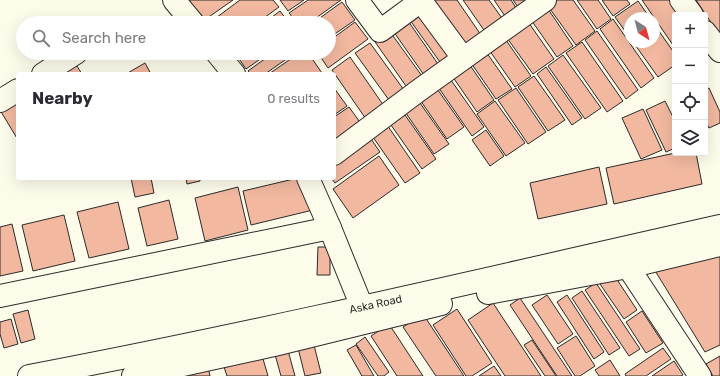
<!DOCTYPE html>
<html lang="en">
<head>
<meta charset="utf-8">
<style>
	body { margin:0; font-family:Rubik,sans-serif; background:#f2f2f3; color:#2b2b33 }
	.controls { position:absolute; right:12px; top:12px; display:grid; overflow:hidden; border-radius:4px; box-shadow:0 4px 16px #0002 }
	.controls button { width:36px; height:36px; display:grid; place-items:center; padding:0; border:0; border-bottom:1px solid #e1e1e2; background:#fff; color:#2b2b33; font:20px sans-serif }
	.compass { position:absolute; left:624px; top:12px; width:36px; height:36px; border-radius:50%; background:#fff; box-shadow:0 4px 16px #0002; rotate:144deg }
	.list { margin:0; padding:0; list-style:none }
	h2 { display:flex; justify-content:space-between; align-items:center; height:52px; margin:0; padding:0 16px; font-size:17px }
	h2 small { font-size:13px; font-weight:400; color:#7c7c81 }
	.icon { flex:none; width:22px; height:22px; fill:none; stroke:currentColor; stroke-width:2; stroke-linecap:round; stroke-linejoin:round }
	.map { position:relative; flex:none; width:720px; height:376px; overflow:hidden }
	.search { position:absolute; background:#fff; box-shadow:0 4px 16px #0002; left:16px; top:16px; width:320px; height:44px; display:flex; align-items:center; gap:10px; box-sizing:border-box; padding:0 14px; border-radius:22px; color:#7c7c81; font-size:15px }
	.panel { position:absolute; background:#fff; box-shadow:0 4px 16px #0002; left:16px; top:72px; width:320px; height:108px; border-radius:4px }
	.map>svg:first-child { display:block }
	.building { fill:#f2b8a0; stroke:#2b2b2b }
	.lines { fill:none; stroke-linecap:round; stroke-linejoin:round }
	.minor-casing { stroke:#2b2b2b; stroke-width:24 }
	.highway-casing { stroke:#2b2b2b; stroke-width:24 }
	.minor { stroke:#fdfbea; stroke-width:22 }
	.highway { stroke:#fdfbea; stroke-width:22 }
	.labels { text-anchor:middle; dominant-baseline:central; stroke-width:3; stroke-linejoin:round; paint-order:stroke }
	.street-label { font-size:11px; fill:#2b2b2b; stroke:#fdfbea }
</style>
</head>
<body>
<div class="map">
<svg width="720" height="376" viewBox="0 0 720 376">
	<rect width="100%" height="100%" fill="#fdfbea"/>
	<g class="building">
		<path d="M188,0H233L203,21Z"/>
		<path d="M240,0H273L279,7L257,23H209Z"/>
		<path d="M280,0H304L288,11Z"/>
		<path d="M308,0H341L309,23H297L289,13Z"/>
		<path d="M432,0H457L481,35L461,49Z"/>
		<path d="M463,0H489L504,21L486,33Z"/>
		<path d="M494,0H511L518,11L507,19Z"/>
		<path d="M513,0H531L520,10Z"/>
		<path d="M548,0H573L595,31L576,45L545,2Z"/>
		<path d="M577,0H598L611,19L597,29Z"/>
		<path d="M602,0H627L630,4L613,16Z"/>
		<path d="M642,0H676L686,15H675V48Z"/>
		<path d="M696,0H720V32L718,33Z"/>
		<path d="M638,1L650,18H630V38L615,17Z"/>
		<path d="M342,2L355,20L329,38V23H313Z"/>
		<path d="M544,3L573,46L557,57L527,14Z"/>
		<path d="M421,7L454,53L440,62L407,16Z"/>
		<path d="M280,11L289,23H264Z"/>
		<path d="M524,16L554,59L533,74L502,31Z"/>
		<path d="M406,18L438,64L424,75L391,28Z"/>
		<path d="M613,19L654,78L641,88L600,29Z"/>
		<path d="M355,22L368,39L328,68L318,53H329V41Z"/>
		<path d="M654,24L675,54V65L658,77L633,42H654Z"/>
		<path d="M388,29L422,76L406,86L373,39Z"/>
		<path d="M597,31L638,90L626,99L585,40Z"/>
		<path d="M501,33L531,76L515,87L485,44Z"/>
		<path d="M582,42L623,101L607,112L566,53Z"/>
		<path d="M370,43L404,90L389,100L355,53Z"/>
		<path d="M482,46L512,89L496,99L467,57Z"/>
		<path d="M235,53H269L246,69Z"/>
		<path d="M273,53H295L265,74H251L248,71Z"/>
		<path d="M299,53H308L322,73L269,74Z"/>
		<path d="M563,55L601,108L585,119L548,66Z"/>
		<path d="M350,57L384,106L366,119L332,70Z"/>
		<path d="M465,58L494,100L477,112L448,70Z"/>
		<path d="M75,63L82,74H57Z"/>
		<path d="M145,63L151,74H126Z"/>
		<path d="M546,67L582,118L572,125L537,74Z"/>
		<path d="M446,73L484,127L472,136L434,81Z"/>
		<path d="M534,76L565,120L548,131L518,87Z"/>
		<path d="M433,83L464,127L447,139L416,94Z"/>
		<path d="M334,88L347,106L334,115Z"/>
		<path d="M516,88L546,132L528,144L498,100Z"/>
		<path d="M709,88L720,112V123L709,128L705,119V90Z"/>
		<path d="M415,96L449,144L434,154L401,106Z"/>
		<path d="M18,97V140L0,110Z"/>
		<path d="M495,101L525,143L506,156L477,114Z"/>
		<path d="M665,101L675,121V148L666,152L646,110Z"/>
		<path d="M349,107L362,125L334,145V117Z"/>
		<path d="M400,108L436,159L422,169L386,118Z"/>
		<path d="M643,109L662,150L641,159L622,118Z"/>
		<path d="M383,119L420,173L405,183L368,130Z"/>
		<path d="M486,130L504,156L490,166L472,140Z"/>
		<path d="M367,133L380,152L335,183L331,178H334V156Z"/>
		<path d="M675,153H696L702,184L614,204L606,168Z"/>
		<path d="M379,156L399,185L353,218L333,189Z"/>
		<path d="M599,167L607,204L538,219L530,183Z"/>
		<path d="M131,178H151L154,193L135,197Z"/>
		<path d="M186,178H200V181L187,184Z"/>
		<path d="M298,178L313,210L251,225L243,191Z"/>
		<path d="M238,187L248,230L205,241L195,198Z"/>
		<path d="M169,200L178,239L147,246L138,208Z"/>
		<path d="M118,202L129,249L89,258L77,212Z"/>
		<path d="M64,215L75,261L33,271L22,225Z"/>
		<path d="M12,224L23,271L0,276V227Z"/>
		<path d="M318,247H330V275H317Z"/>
		<path d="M720,249V345L705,352L654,269Z"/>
		<path d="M614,275L637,310L624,319L600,284Z"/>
		<path d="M596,283L640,349L629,356L585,290Z"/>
		<path d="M582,291L620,348L609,355L572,298Z"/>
		<path d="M547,295L573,334L558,344L532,305Z"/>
		<path d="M567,295L604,352L594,359L557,302Z"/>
		<path d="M520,298L572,376H557L510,305Z"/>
		<path d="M493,303L541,376H505L468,320Z"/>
		<path d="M457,309L492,363L472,376H466L433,325Z"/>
		<path d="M28,310L35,339L21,343L13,314Z"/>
		<path d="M642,311L663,343L646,353L626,322Z"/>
		<path d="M423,314L464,376H436L403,327Z"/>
		<path d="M11,319L18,344L4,348L0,334V322Z"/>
		<path d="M389,324L423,376H397L371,336Z"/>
		<path d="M576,336L595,366L580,376H575L557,348Z"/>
		<path d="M365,337L389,372L384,376H378L356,344Z"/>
		<path d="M532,340L556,376H545L524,345Z"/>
		<path d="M313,341L321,373L305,376L297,344Z"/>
		<path d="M356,345L374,376H362L347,350Z"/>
		<path d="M287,347L295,376H281L274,351Z"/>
		<path d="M663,348L671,359L646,376H626L625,374Z"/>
		<path d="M261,352L268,376H227L223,364Z"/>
		<path d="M720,356V376H713L706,364Z"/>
		<path d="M610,360L620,376H599L595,370Z"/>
		<path d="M674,361L683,375L681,376H652Z"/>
		<path d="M494,366L501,376H479Z"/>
		<path d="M208,367L210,376H159Z"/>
	</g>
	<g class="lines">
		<g class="minor-casing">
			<g id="minor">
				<path d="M174,0L193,23"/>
				<path d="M357,0L380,31L422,0"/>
				<path d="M681,0L692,15"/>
				<path d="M421,1L463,58"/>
				<path d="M705,32L720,51"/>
				<path d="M217,53L234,74"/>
				<path d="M43,74L76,53"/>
				<path d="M0,101L18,90"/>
				<path d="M334,154L418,91L545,0"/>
				<path d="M308,178L330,228L362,307"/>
				<path d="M628,267L700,376"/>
				<path d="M0,296L330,228"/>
			</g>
		</g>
		<g class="highway-casing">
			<g id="highway">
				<path d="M488,293L628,267L720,245"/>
				<path id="s1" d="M29,376C261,332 490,278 720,226"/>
				<path d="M133,376L274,345L441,304"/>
			</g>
		</g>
		<use href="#minor" class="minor"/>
		<use href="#highway" class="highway"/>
	</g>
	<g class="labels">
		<g class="street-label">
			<text stroke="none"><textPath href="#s1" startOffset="354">Aska Road</textPath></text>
		</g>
	</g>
</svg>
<div class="controls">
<button>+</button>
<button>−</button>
<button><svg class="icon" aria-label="locate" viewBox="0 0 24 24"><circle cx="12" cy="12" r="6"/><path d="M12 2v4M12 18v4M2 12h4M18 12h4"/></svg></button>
<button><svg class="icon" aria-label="layers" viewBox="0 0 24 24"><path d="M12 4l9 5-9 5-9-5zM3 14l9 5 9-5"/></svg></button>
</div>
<svg class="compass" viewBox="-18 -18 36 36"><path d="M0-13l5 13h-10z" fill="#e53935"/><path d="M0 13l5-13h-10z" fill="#7c7c81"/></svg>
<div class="search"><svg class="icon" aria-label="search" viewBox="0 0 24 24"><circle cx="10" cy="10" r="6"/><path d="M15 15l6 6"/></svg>Search here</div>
<section class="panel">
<h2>Nearby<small>0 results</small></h2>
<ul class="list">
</ul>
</section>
</div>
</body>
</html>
